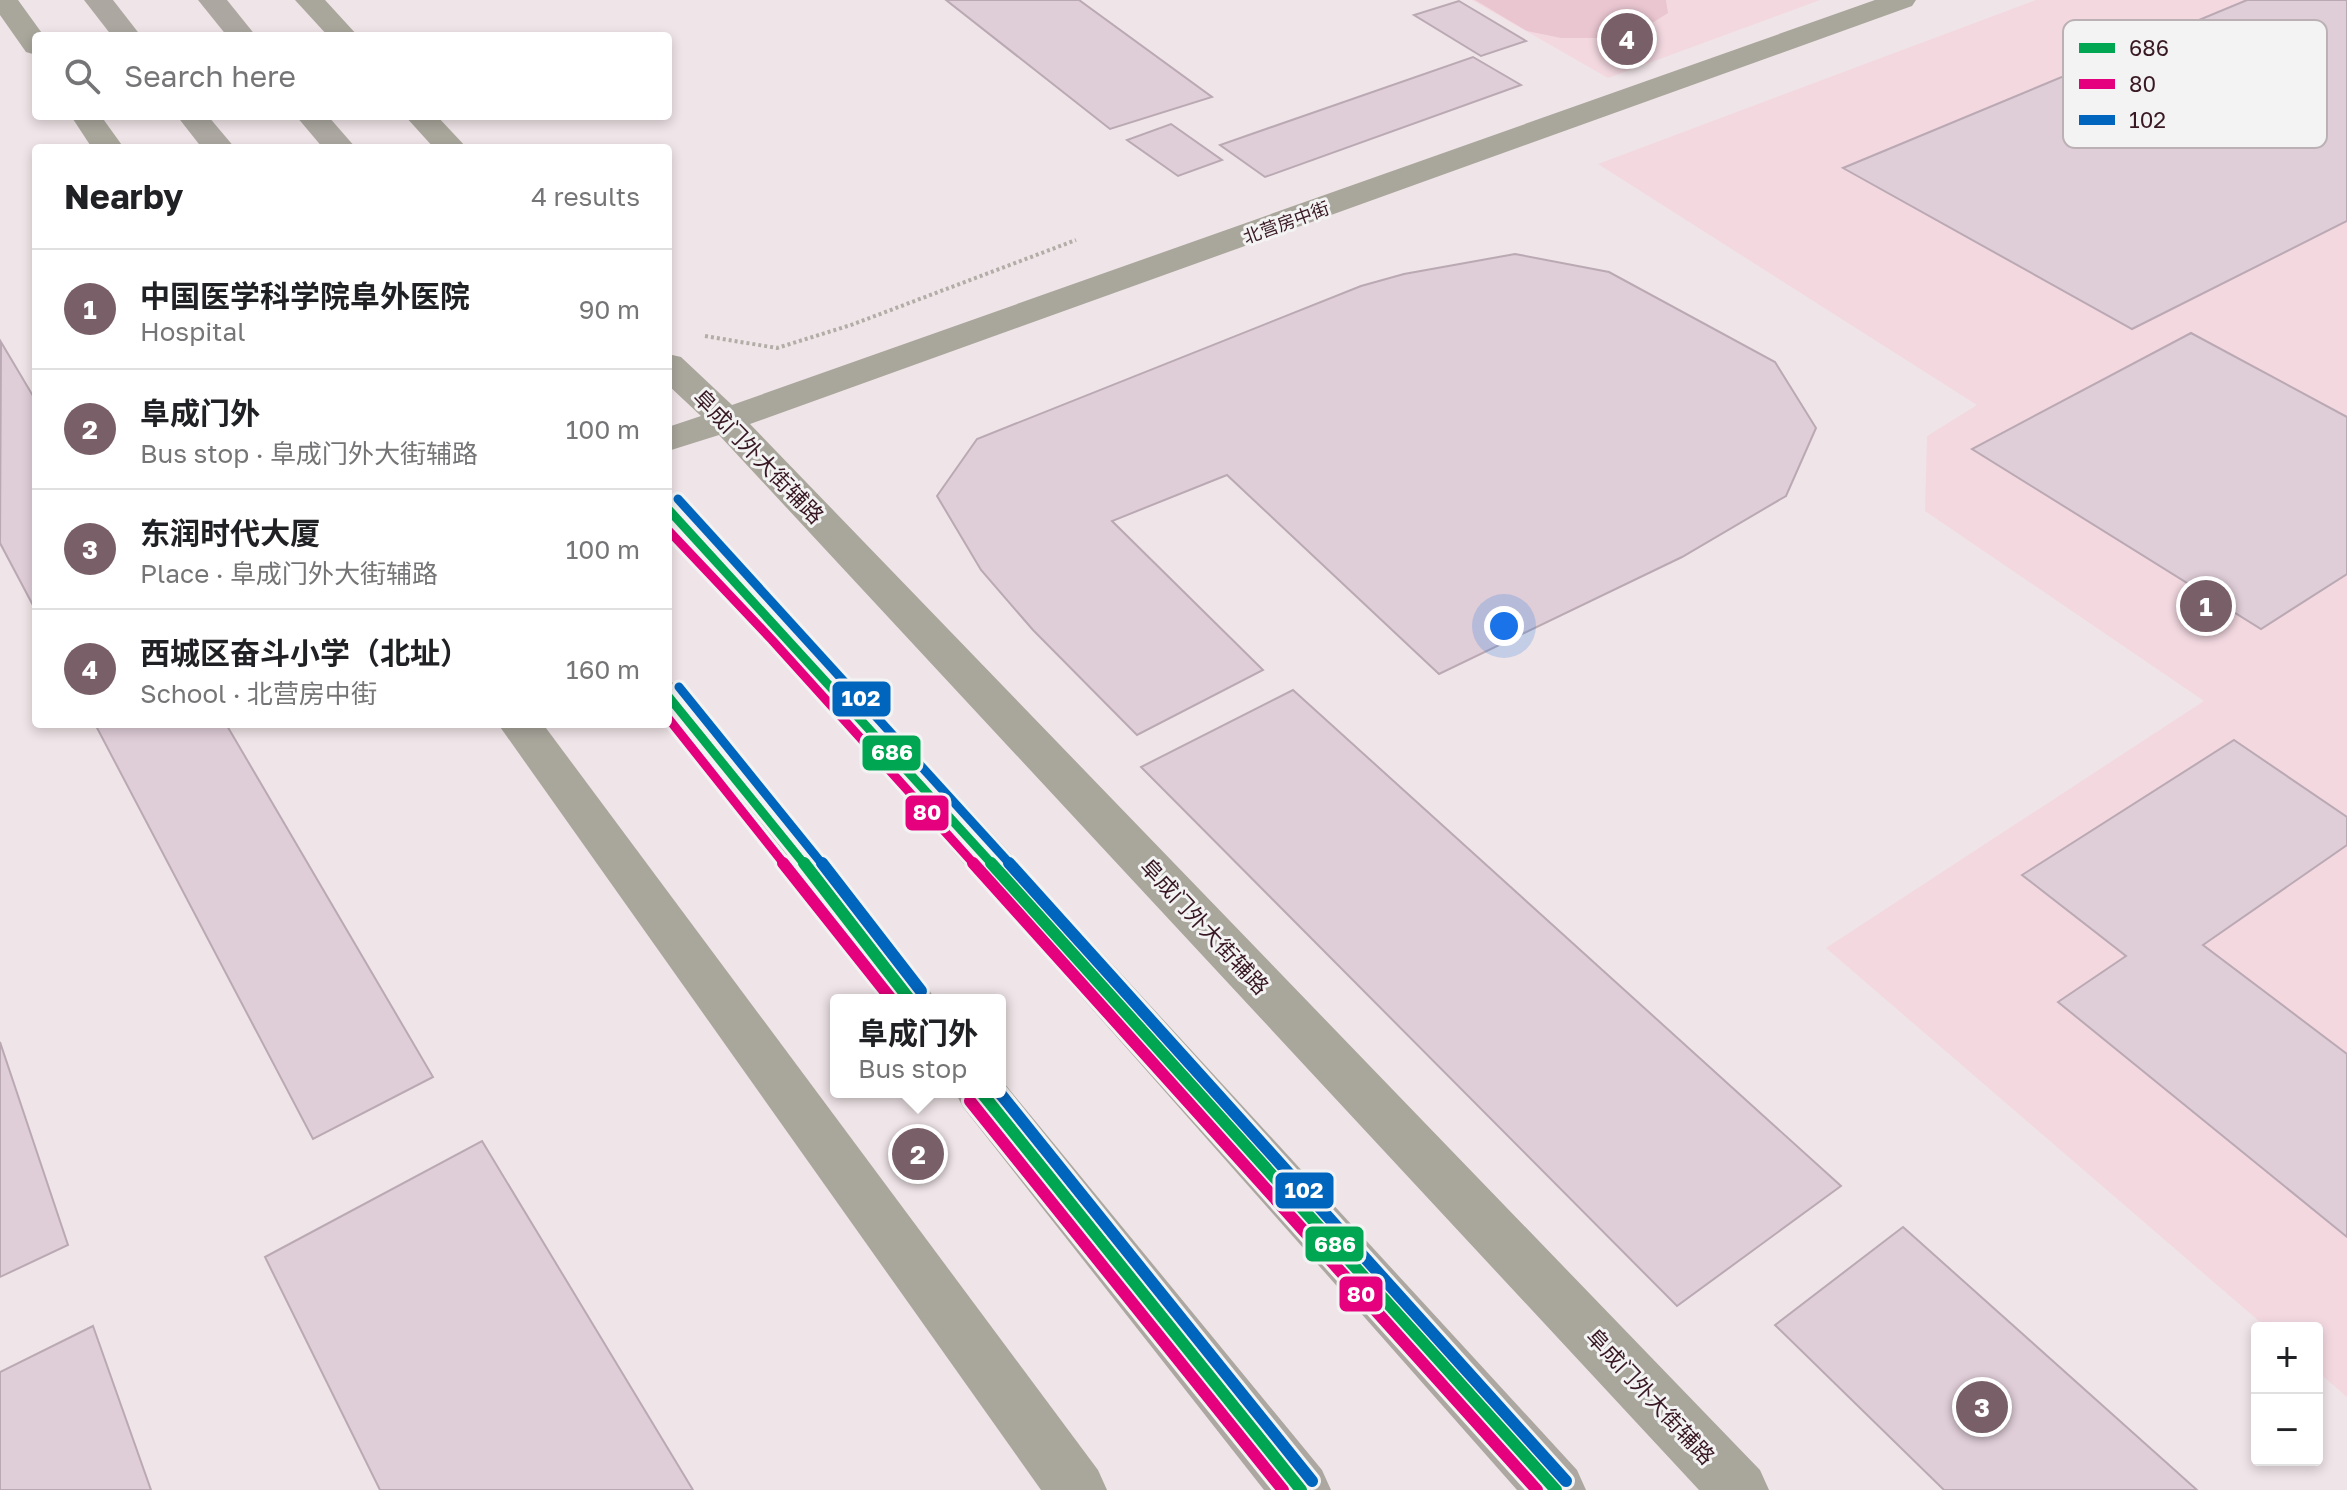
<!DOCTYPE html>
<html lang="en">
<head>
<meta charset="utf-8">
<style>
	body { margin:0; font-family:"Golos Text","Noto Sans SC",sans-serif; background:#f2f2f2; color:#202124 }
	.controls { position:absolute; right:24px; bottom:24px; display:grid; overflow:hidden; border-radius:8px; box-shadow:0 4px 12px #0003 }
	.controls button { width:72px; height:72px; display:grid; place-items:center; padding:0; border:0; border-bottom:2px solid #e0e0e0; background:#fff; color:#202124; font:40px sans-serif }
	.you { position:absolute; left:1504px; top:626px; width:28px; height:28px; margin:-20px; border:6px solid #fff; border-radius:50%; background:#1a73e8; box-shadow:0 0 0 12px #1a73e833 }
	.badge { display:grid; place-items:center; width:52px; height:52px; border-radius:50%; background:#785f68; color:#fff; font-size:26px; font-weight:700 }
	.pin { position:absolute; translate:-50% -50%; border:4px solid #fff; box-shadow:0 2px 8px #0006 }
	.popup { position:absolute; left:830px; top:994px; width:176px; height:104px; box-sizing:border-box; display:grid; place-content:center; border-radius:8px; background:#fff; filter:drop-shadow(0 2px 6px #0005); font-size:26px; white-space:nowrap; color:#757577 }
	.popup b { font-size:30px; color:#202124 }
	.popup::after { content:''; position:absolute; left:50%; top:100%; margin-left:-16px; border:16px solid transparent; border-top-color:#fff }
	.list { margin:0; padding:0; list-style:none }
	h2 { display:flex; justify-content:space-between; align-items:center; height:104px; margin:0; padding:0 32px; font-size:34px }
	h2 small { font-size:26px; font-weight:400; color:#757577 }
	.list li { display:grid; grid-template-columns:52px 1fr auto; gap:24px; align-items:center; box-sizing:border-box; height:120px; padding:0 32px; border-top:2px solid #e0e0e0 }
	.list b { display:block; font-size:30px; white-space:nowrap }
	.list p { margin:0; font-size:26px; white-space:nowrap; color:#757577 }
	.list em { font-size:26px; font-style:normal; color:#757577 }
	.icon { flex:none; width:44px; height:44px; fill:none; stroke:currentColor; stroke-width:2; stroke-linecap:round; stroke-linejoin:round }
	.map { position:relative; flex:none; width:2347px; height:1490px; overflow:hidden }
	.search { position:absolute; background:#fff; box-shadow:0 4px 12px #0003; left:32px; top:32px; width:640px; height:88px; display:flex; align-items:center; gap:20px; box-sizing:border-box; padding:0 28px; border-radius:8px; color:#757577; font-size:30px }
	.panel { position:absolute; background:#fff; box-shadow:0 4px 12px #0003; left:32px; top:144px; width:640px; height:584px; border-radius:8px }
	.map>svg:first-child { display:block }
	.built { fill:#f3d8e0 }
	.green { fill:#eac6d1 }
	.building { fill:#dfcdd7; stroke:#baa9b3; stroke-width:2 }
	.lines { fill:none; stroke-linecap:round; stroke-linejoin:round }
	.path { stroke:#b2ada7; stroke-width:4; stroke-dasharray:3 3; stroke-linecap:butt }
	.secondary { fill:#a9a69c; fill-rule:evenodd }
	.highway { fill:#aca8a1; fill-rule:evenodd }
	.bus-1-far1-casing { stroke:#f3f3f3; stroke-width:15 }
	.bus-1-casing { stroke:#f3f3f3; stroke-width:18 }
	.bus-2-far1-casing { stroke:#f3f3f3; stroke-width:15 }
	.bus-2-casing { stroke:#f3f3f3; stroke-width:18 }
	.bus-3-far1-casing { stroke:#f3f3f3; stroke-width:15 }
	.bus-3-casing { stroke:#f3f3f3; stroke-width:18 }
	.bus-1-far1 { stroke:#00a651; stroke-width:9 }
	.bus-1 { stroke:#00a651; stroke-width:12 }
	.bus-2-far1 { stroke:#e5007d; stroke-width:9 }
	.bus-2 { stroke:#e5007d; stroke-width:12 }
	.bus-3-far1 { stroke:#0065bd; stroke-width:9 }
	.bus-3 { stroke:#0065bd; stroke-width:12 }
	.labels { text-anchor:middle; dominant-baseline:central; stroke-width:6; stroke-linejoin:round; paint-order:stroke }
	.far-street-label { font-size:18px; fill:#381823; stroke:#f3f3f3 }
	.street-label { font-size:22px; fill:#381823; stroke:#f3f3f3 }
	.key { fill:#f3f3f3; stroke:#bbb1b5; stroke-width:2 }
	.key-label { font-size:22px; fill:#381823 }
	.line-badge { stroke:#f3f3f3; stroke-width:3 }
	.badge-label { font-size:22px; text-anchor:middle; font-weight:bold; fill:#fff }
</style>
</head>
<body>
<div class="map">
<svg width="2347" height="1490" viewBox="0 0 2347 1490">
	<rect width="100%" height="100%" fill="#efe4e7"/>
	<g class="built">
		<path d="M1472,0H1820L1608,78Z"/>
		<path d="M2036,0H2347V1397L2317,1371V1328H2267L1826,948L2204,701L1925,511L1927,436L1977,405L1598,164Z"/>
	</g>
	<path class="green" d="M1475,0H1666L1668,13L1629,38H1561L1527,31Z"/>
	<g class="building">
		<path d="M946,0H1079L1212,97L1110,129Z"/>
		<path d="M2247,0H2347V221L2132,329L1843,168Z"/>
		<path d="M1459,1L1526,41L1481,56L1414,15Z"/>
		<path d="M1473,57L1521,85L1265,177L1220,145Z"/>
		<path d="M1171,124L1222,160L1178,176L1127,140Z"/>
		<path d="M1515,254L1609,272L1775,362L1816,428L1786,496L1682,557L1439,674L1227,475L1112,521L1263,670L1137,735L1033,630L981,570L937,496L977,439L1361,286L1404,274Z"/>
		<path d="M2191,333L2347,417V574L2261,629L1972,449Z"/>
		<path d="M1,342L36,401V611L0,543Z"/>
		<path d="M1293,690L1841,1186L1677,1306L1141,767Z"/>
		<path d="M95,724H226L433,1077L313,1139Z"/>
		<path d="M2234,740L2347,817V845L2203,945L2347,1054V1237L2058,1002L2126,956L2022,875Z"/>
		<path d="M0,1042L68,1245L0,1277Z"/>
		<path d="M482,1141L693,1490H380L265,1257Z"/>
		<path d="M1903,1227L2197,1490H1944L1775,1325Z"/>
		<path d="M93,1326L151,1490H0V1372Z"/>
	</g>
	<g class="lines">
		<path class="path" d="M705,336L777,348L851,325L1076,240"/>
		<g class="secondary">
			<path d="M0,0H18L44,36H36V55L26,52L0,15Z"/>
			<path d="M295,0H325L358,36H328Z"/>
			<path d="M1875,0H1916L1912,6L750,424L1760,1470L1769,1490H1699L719,435L668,451V427L701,416L668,385V354L681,357L732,405Z"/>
			<path d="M71,116H101L124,148H92Z"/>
			<path d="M405,116H437L467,148H434Z"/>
			<path d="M498,724H543L1098,1470L1107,1490H1041Z"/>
		</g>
		<g class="highway">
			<path d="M84,0H113L141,36H112Z"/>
			<path d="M198,0H227L256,36H227Z"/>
			<path d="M177,116H208L235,148H202Z"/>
			<path d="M296,116H328L356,148H323Z"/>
			<path d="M668,497L682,500L797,621L1577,1470L1586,1490H1517L767,641L668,533Z"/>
			<path d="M668,681L683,686L801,827L927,986L935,1000H882L667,724Z"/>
			<path d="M1000,1078L1322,1470L1331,1490H1264L963,1107L955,1092H1000Z"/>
		</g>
		<g class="bus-1-far1-casing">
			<g id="bus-1-far1">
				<path d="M668,509L993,865"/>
				<path d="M668,696L805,865"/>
			</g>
		</g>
		<g class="bus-1-casing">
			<g id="bus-1">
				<path d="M804,863L910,1000"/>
				<path d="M991,863L1556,1490"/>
				<path d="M981,1092L1301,1490"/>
			</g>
		</g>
		<g class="bus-2-far1-casing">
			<g id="bus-2-far1">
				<path d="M668,530L772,640L975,865"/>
				<path d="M668,718L785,865"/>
			</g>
		</g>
		<g class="bus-2-casing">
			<g id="bus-2">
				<path d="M783,863L892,1000"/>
				<path d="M973,863L1537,1490"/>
				<path d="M970,1101L1283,1490"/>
			</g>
		</g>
		<g class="bus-3-far1-casing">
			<g id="bus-3-far1">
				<path d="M678,499L1011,865"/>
				<path d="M679,687L823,865"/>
			</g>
		</g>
		<g class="bus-3-casing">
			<g id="bus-3">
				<path d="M822,863L921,991"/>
				<path d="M1009,863L1566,1481"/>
				<path d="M999,1092L1312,1481"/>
			</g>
		</g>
		<use href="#bus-1-far1" class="bus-1-far1"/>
		<use href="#bus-1" class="bus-1"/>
		<use href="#bus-2-far1" class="bus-2-far1"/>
		<use href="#bus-2" class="bus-2"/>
		<use href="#bus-3-far1" class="bus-3-far1"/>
		<use href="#bus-3" class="bus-3"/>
	</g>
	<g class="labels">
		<g class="far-street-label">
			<text transform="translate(1286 222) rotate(-20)">北营房中街</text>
		</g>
		<g class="street-label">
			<text transform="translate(759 456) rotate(46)">阜成门外大街辅路</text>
			<text transform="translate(1205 926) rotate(47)">阜成门外大街辅路</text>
			<text transform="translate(1651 1396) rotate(47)">阜成门外大街辅路</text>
		</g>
	</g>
	<rect x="2063" y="20" width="264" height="128" rx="12" class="key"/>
	<rect x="2079" y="43" width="36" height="10" fill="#00a651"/>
	<rect x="2079" y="79" width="36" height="10" fill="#e5007d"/>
	<rect x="2079" y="115" width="36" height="10" fill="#0065bd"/>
	<g class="key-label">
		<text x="2129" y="56">686</text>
		<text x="2129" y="92">80</text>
		<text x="2129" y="128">102</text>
	</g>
	<g class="line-badge">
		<rect x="831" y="680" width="61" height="38" rx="8" fill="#0065bd"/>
		<rect x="861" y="734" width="61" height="38" rx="8" fill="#00a651"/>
		<rect x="904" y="794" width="46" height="38" rx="8" fill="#e5007d"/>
		<rect x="1274" y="1171" width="61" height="39" rx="8" fill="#0065bd"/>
		<rect x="1304" y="1225" width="61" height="38" rx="8" fill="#00a651"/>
		<rect x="1338" y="1275" width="46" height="38" rx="8" fill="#e5007d"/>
	</g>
	<g class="badge-label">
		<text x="861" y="706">102</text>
		<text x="892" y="760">686</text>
		<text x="927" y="820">80</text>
		<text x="1304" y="1198">102</text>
		<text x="1335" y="1252">686</text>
		<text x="1361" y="1302">80</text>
	</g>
</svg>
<div class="controls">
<button>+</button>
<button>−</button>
</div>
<div class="you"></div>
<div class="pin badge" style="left:2206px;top:606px">1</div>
<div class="pin badge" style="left:918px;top:1154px">2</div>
<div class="popup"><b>阜成门外</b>Bus stop</div>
<div class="pin badge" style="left:1982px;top:1407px">3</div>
<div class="pin badge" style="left:1627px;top:39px">4</div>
<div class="search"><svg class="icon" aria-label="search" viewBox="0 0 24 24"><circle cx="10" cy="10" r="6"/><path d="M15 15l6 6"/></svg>Search here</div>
<section class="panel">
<h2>Nearby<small>4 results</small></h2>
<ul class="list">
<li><span class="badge">1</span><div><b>中国医学科学院阜外医院</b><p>Hospital</p></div><em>90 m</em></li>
<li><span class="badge">2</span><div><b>阜成门外</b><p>Bus stop · 阜成门外大街辅路</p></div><em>100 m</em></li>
<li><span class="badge">3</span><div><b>东润时代大厦</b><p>Place · 阜成门外大街辅路</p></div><em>100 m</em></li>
<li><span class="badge">4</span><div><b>西城区奋斗小学（北址）</b><p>School · 北营房中街</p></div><em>160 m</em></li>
</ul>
</section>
</div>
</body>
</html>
